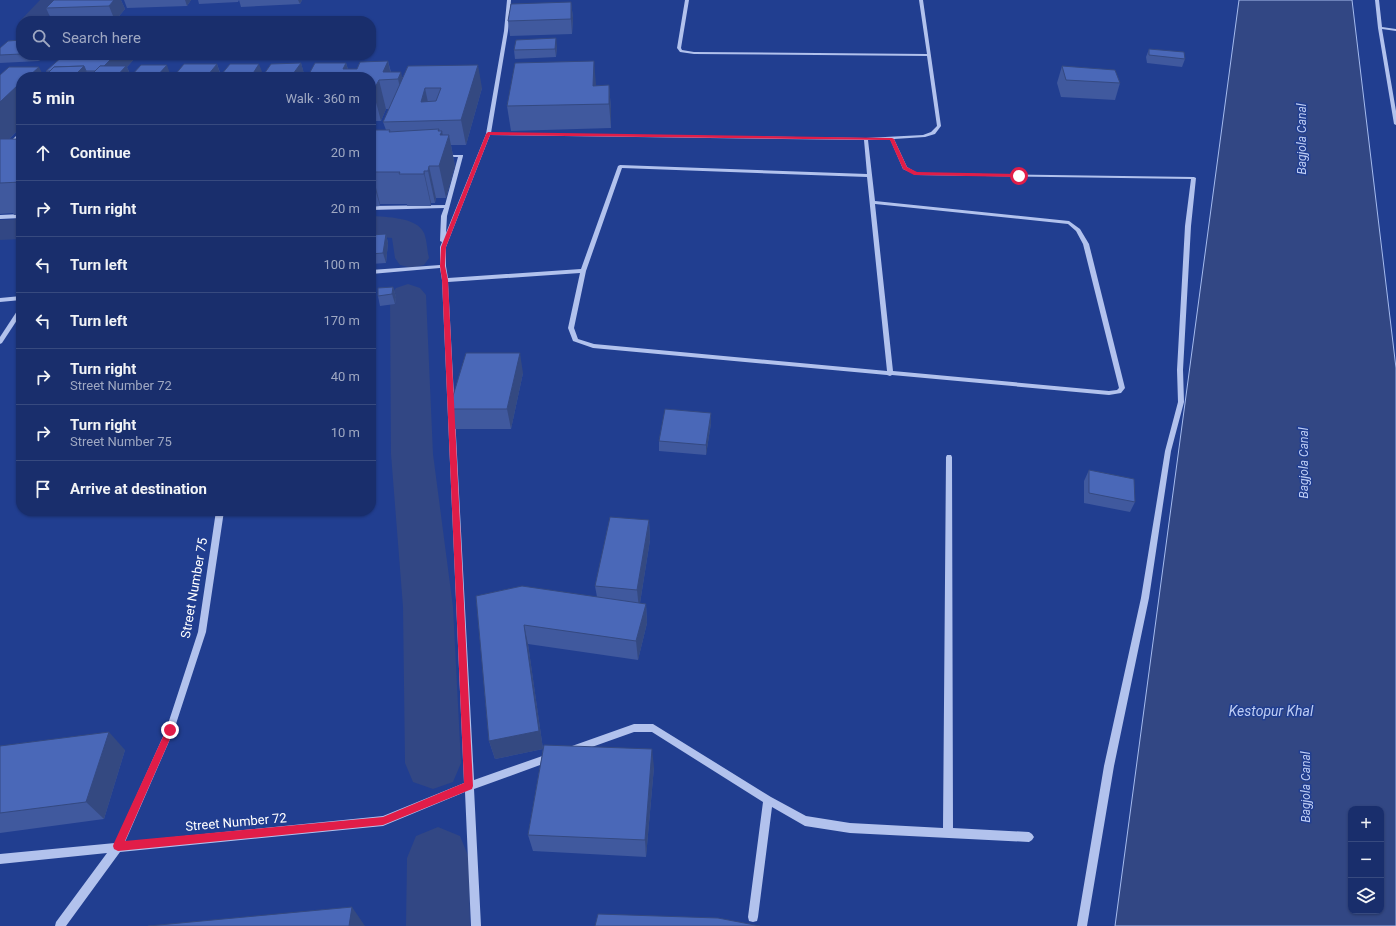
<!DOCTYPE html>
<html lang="en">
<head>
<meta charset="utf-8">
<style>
	body { margin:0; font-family:Roboto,sans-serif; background:#263a74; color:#f1f3f6 }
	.controls { position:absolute; right:12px; bottom:12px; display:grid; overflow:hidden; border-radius:8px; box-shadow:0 1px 3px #0004 }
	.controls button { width:36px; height:36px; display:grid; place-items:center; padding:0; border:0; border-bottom:1px solid #374a7f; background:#192e6c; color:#f1f3f6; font:20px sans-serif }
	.stop { position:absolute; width:12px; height:12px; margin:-9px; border:3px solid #e11d48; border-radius:50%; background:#fff }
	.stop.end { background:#e11d48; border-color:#fff; box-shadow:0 1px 4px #0008 }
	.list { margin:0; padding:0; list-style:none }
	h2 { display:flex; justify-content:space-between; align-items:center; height:52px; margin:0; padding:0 16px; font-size:17px }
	h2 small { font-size:13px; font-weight:400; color:#9fa8c2 }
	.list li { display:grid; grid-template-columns:26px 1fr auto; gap:12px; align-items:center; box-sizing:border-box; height:56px; padding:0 16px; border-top:1px solid #374a7f }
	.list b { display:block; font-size:15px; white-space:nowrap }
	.list p { margin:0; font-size:13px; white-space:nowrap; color:#9fa8c2 }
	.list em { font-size:13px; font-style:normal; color:#9fa8c2 }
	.icon { flex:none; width:22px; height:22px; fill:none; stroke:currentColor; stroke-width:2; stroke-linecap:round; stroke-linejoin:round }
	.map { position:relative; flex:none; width:1396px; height:926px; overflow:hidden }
	.search { position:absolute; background:#192e6c; box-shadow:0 1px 3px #0004; left:16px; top:16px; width:360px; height:44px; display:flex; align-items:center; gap:10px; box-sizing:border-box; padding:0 14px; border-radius:16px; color:#9fa8c2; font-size:15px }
	.panel { position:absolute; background:#192e6c; box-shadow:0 1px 3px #0004; left:16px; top:72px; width:360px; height:444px; border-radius:16px }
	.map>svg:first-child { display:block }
	.water { fill:#324784; stroke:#a5bbee; fill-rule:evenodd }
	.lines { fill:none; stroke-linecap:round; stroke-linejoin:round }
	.canal { fill:#324784; fill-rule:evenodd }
	.minor { fill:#b2c2ed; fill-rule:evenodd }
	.wall { fill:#40599e }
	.shaded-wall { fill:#344981 }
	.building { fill:#4a68b8; stroke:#344981; fill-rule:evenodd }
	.route { fill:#e11d48 }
	.labels { text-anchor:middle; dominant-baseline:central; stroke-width:3; stroke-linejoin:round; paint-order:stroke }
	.water-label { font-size:12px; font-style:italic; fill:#becdf4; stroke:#213e90 }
	.near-street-label { font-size:13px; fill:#fff; stroke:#213e90 }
	.near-water-label { font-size:14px; font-style:italic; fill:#becdf4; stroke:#213e90 }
</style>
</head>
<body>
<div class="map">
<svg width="1396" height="926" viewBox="0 0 1396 926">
	<rect width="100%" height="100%" fill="#213e90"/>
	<path class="water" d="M1239,0H1352L1396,368V926H1115ZM1351,809H1381V911H1351Z"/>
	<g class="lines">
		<g class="canal">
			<path d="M40,0H63L44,21H21V23L20,21Z"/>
			<path d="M371,216C386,217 417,217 424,233C427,240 427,250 429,258L424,265L412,268L400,265L395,258L392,238L371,236Z"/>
			<path d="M21,219V239L0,240V220Z"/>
			<path d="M408,284L420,288L426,295L433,454L453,607L461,763L453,782L433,789L413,782L405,763L403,607L391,454L390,295L396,288Z"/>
			<path d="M438,827L460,836L469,858L470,926H406L407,858L416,836Z"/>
		</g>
		<g class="minor">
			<path d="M507,0H511L508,31L491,133L866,138L923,135L931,132L937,126L927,56L694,54L680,52L677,48L685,0H689L681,48L682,50L694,52L927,54L919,0H923L941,126L935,134L925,137L894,139L907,167L917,173L1194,177L1196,178L1191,226L1183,370L1184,402L1171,451L1149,598L1114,766L1087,926H1077L1104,766L1141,598L1165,451L1178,402L1177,370L1185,226L1191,179L916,175L903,169L890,139L868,140L875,201L1069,221L1080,229L1089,244L1125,388L1121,393L1109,395L892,375L890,376L887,375L593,348L573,341L568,328L580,273L448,282L474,780L548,754L551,755L553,758L551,761L474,789L481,926H471L465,792L383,826L120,852L66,926H55L56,922L107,853L0,864V854L115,843L166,730L198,632L216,511H224L206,632L174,730L125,842L383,816L464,783L442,280L440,268L371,274V270L440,265V247L442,242L440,241L441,216L444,208L371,210V206L445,205L458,157H443L441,156L443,155H463V156L447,216L446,233L486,134L504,31ZM490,135L864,140L867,174L620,165L618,166L581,269L448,278L446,266V247ZM622,168L867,177L887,371L594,344L578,339L574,328L586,271ZM875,204L1068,224L1076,231L1083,244L1119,388L1117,390L1109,391L893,371Z"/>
			<path d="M1375,0H1379L1382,27L1396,29V31L1382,29L1396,111V125L1394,124L1378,28Z"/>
			<path d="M19,133H21V137L0,156V152Z"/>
			<path d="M21,214V218L0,219V215Z"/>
			<path d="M21,296V300L0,302V298Z"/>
			<path d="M21,307V314L2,343L0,344V337L19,308Z"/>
			<path d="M947,455H951L952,457L953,828L1029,832L1032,834L1034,837L1032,840L1029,842L850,833L805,826L772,807L758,917L757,921L753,922L749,921L748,917L763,802L652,732H634L575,753L572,752L570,749L572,746L634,724H653L771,797L806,816L850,823L943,828L946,457Z"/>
		</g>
	</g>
	<g class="wall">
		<path d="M54,0H121L125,9L115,21H52L46,8Z"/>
		<path d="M124,0H191L187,6L127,8Z"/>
		<path d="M198,0H302L300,4L241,7L239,0L238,2L199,4Z"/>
		<path d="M571,2L573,18L572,34L510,36L508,21Z"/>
		<path d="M21,40V55H45L39,61L0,63V48Z"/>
		<path d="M557,46L556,57L515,59L514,50Z"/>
		<path d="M1149,49L1185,59L1182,67L1147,63L1146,57Z"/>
		<path d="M135,58L127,67L131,76H174L217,64L221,75L263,74L301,63L304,74H309L346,63L348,69H357L388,61L391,72L402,77L482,88L466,145H451L455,166L446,198H436L435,203H431V206H407V204H380V206L371,207V130H386L383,122L389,109H386L381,121H371V77H21V127L9,139H21V215H14L13,213L0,214V75L44,77L47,73L46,71Z"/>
		<path d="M1062,66L1120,83L1115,100L1061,97L1057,83Z"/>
		<path d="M609,85L611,109V128L511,131L507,106Z"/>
		<path d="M386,234L388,243L386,263L371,264V235Z"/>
		<path d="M393,287L396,297L395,304L380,306L378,296Z"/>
		<path d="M523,373L511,429H454L449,409Z"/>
		<path d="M711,423L706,455L659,451V441Z"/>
		<path d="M1089,470L1135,502L1130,512L1084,503V481Z"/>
		<path d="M649,520L650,540L640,603L646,604L647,623L638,660L528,644L543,749L654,767L646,857L533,851L528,835L543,749L495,759L489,741L476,596L597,597L595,586Z"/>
		<path d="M0,746L125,750L104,819L0,833Z"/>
	</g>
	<g class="shaded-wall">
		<path d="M114,0H121L125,9L115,21L109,6Z"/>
		<path d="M185,0H191L187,6Z"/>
		<path d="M298,0H302L300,4Z"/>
		<path d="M571,2L573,18L572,34L571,19Z"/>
		<path d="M556,38L557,46L556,57L555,49Z"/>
		<path d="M36,55H45L39,61Z"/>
		<path d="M115,55H134L135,58L127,67L131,77H102L99,71Z"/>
		<path d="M388,61L392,80L383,72Z"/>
		<path d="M594,61L596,84L595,104L593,86Z"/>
		<path d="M301,63L305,77L293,74Z"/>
		<path d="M346,63L350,77L343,69Z"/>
		<path d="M217,64L221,77L208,75Z"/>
		<path d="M259,64L264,77L252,75Z"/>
		<path d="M167,65L171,77L157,76Z"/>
		<path d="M478,65L482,88L466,145L461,120Z"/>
		<path d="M84,66L89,77H73Z"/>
		<path d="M39,67L44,77H28Z"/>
		<path d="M401,72L408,101L405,109L398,79Z"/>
		<path d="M0,77L18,85L21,91V127L0,148Z"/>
		<path d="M379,80L386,109L381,121L373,91Z"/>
		<path d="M609,85L611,109V128L609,104Z"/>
		<path d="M425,88L430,112L421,102Z"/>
		<path d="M439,129L440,135L442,131L445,147L449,135L455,166L446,198L439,166L438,131Z"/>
		<path d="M429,166L436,198L435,203L428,171Z"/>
		<path d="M424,171L431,203V206L424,174Z"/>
		<path d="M372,172L380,204V206L371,175Z"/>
		<path d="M386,234L388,243L386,263L383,253Z"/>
		<path d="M393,287L396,297L395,304L392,294Z"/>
		<path d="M520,353L523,373L511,429L507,409Z"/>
		<path d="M711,413V423L706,455V445Z"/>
		<path d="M649,520L650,540L639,609L637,590Z"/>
		<path d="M646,604L647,623L638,660L636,641Z"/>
		<path d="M524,625L528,644L543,749L495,759L489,741Z"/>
		<path d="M109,732L125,750L104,819L86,802Z"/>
		<path d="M652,749L654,767L646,857L645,840Z"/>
		<path d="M352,907L365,926H349Z"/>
	</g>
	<g class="building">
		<path d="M54,0H114L109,6L46,8Z"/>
		<path d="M571,2V19L508,21L511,4Z"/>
		<path d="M556,38L555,49L514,50L516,40Z"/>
		<path d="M21,40V54L0,55V48L8,41Z"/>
		<path d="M1149,49L1184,52L1185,59L1149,55Z"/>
		<path d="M64,55H115L104,66H100L95,71H86L84,66L54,67L50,71H46Z"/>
		<path d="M388,61L383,72H401L398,79L379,80L373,91H371V77H89L100,66H126L116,77L131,76L141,65H167L157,76H174L184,64H217L208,75H221L230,64H259L252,75L264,74L271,64L301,63L293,74H309L315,63H346L343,69H357L360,62Z"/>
		<path d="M594,61L593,86L609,85V104L507,106L515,63Z"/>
		<path d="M478,65L461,120L383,122L408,66ZM425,88H441L436,101L421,102Z"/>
		<path d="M84,66L73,77H44L54,67Z"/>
		<path d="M1062,66L1115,70L1120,83L1066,80Z"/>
		<path d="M9,67H39L28,77H21V85H18L0,102V75Z"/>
		<path d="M439,129L438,131H442L440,135H449L439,166H429L428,171H424V174H399L400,172H372L371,175V130H390L389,132Z"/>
		<path d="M0,139H21V182L0,183Z"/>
		<path d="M386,234L383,253L371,254V235Z"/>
		<path d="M393,287L392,294L378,296V288Z"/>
		<path d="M466,353H520L507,409H449Z"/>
		<path d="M665,409L711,413L706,445L659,441Z"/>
		<path d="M1089,470L1134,479L1135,502L1089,493Z"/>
		<path d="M610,517L649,520L637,590L595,586Z"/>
		<path d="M522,586L646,604L636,641L524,625L539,731L489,741L476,596Z"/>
		<path d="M109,732L86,802L0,813V746Z"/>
		<path d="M544,745L652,749L645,840L528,835Z"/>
		<path d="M352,907L349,926H148Z"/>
		<path d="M598,914L718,918L760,926H595Z"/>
	</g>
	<path class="route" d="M488,132L892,138L894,139L907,167L917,172L1019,174L1022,176L1019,177L914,175L903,169L890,140L490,135L446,247L445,266L448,280L473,786L472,789L383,825L118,851L114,849L113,846L114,843L167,728L170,727L174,730L125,841L383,817L464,783L442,280L440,266L441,247L486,134Z"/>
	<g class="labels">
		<g class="water-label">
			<text transform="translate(1302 139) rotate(-90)">Bagjola Canal</text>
			<text transform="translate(1304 463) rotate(-90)">Bagjola Canal</text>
			<text transform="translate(1306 787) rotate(-90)">Bagjola Canal</text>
		</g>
		<g class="near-street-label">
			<text transform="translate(194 588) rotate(-80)">Street Number 75</text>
			<text transform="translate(236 822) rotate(-5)">Street Number 72</text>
		</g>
		<g class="near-water-label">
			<text x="1271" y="711">Kestopur Khal</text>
		</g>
	</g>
</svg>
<div class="controls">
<button>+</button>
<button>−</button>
<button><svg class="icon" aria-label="layers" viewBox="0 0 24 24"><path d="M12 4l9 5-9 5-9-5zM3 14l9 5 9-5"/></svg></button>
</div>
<div class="stop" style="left:1019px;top:176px"></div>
<div class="stop end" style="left:170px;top:730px"></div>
<div class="search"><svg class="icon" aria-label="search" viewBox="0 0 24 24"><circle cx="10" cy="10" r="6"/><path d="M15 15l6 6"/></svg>Search here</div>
<section class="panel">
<h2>5 min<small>Walk · 360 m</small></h2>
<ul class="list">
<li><svg class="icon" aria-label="ahead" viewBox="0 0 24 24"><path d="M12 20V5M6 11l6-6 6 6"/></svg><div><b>Continue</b></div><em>20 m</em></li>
<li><svg class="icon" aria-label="right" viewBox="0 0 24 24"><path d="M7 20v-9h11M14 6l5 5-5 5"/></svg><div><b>Turn right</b></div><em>20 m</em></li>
<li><svg class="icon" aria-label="left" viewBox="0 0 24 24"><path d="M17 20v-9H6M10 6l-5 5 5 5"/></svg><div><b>Turn left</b></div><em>100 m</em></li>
<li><svg class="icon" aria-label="left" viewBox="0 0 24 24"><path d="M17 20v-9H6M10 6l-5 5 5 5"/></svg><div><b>Turn left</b></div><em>170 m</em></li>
<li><svg class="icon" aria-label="right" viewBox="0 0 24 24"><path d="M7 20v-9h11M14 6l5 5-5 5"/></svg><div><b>Turn right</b><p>Street Number 72</p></div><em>40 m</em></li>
<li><svg class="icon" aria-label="right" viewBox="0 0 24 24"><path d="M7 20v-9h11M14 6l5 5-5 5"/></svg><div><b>Turn right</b><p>Street Number 75</p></div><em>10 m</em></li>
<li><svg class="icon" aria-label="arrive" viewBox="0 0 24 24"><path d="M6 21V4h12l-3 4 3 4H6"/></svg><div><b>Arrive at destination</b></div></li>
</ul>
</section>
</div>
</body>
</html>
